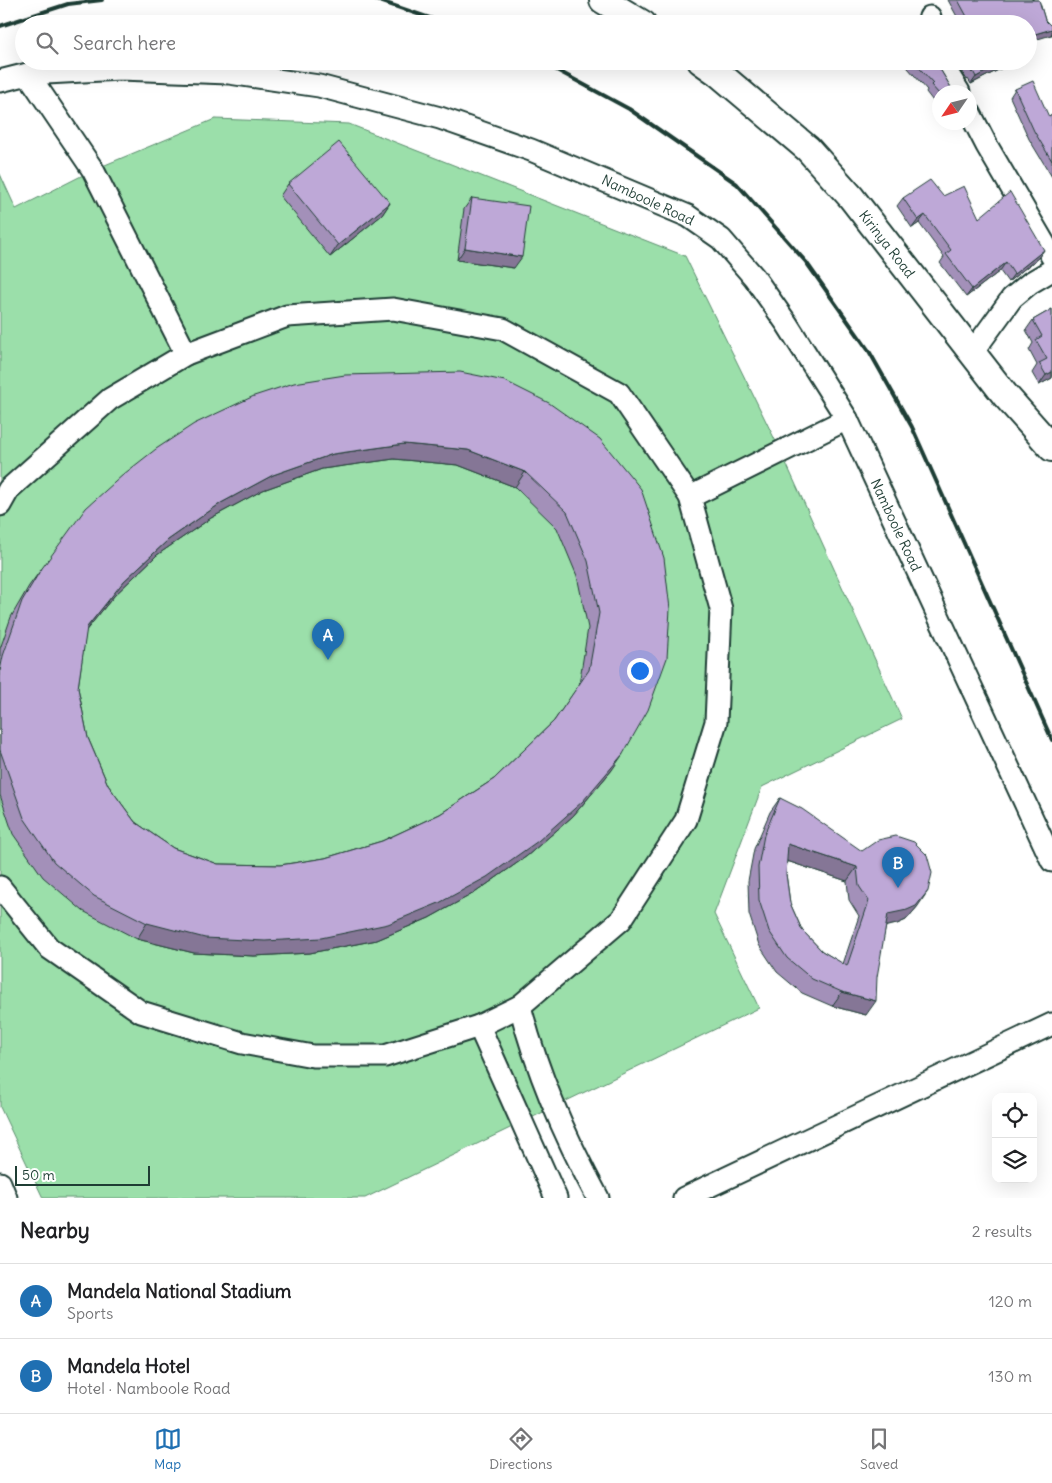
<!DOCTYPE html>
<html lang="en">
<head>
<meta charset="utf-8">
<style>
	body { margin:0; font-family:Delius,sans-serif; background:#f2f2f2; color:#202124 }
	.controls { position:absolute; right:15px; bottom:15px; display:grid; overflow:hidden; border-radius:10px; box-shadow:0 5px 20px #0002 }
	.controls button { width:45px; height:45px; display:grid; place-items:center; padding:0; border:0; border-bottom:1px solid #e0e0e0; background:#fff; color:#202124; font:25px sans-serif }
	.compass { position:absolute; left:932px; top:85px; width:45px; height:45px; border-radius:50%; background:#fff; box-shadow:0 5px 20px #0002; rotate:235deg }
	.scale { position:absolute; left:15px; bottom:12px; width:135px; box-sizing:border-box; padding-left:5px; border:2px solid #1f3d34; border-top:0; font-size:14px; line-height:18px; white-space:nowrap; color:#1f3d34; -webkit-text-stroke:4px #fff; paint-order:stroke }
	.you { position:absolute; left:639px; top:670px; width:18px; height:18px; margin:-12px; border:4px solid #fff; border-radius:50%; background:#1a73e8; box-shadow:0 0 0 8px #1a73e833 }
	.badge { display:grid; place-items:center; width:32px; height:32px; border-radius:50%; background:#1f6fb2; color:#fff; font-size:16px; font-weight:700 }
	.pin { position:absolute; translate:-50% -41px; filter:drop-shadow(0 1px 2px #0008) }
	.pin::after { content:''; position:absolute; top:26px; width:18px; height:15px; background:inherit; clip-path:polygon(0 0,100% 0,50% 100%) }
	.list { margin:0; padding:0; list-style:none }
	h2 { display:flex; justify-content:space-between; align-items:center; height:65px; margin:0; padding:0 20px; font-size:21px }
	h2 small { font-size:16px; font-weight:400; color:#757577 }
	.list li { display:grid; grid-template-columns:32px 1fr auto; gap:15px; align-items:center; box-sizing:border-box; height:75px; padding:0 20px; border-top:1px solid #e0e0e0 }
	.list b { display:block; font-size:19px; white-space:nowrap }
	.list p { margin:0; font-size:16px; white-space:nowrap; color:#757577 }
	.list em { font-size:16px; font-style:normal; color:#757577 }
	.icon { flex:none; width:28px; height:28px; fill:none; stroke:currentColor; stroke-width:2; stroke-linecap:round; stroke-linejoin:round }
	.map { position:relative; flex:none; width:1052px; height:1198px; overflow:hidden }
	.search { position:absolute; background:#fff; box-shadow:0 5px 20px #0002; left:15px; right:15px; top:15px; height:55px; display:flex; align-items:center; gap:12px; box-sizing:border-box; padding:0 18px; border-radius:28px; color:#757577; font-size:19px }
	.sheet { height:215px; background:#fff }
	nav { display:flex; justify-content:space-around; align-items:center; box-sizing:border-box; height:70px; border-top:1px solid #e0e0e0; background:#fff; font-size:14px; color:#757577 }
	nav a { display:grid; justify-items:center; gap:2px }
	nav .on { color:#1f6fb2 }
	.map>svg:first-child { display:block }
	.green { fill:#9bdfaa; stroke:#5d8e6f }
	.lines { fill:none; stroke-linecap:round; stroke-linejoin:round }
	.minor-casing { stroke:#1f3d34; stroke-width:25 }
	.major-casing { stroke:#1f3d34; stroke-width:30 }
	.minor { stroke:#fff; stroke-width:21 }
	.major { stroke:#fff; stroke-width:26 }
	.rail { stroke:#1f3d34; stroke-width:4 }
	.wall { fill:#a390b9; stroke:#1f3d34; fill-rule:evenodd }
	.shaded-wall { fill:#857696; stroke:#1f3d34 }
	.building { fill:#bea8d7; stroke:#1f3d34; fill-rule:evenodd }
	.labels { text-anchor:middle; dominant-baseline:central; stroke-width:5; stroke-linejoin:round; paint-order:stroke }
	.street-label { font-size:14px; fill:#1f3d34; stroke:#fff }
</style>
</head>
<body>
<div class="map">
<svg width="1052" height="1198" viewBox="0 0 1052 1198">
	<rect width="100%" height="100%" fill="#fff"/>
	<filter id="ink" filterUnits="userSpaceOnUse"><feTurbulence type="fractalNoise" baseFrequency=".02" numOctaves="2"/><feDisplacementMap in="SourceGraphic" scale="10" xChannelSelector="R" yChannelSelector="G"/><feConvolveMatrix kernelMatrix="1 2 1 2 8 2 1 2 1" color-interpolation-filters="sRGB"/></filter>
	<g filter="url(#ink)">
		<path class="green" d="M215,119L349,124L685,256L781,452L902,719L762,787L714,914L759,1008L365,1198H43L0,1107V174L16,209L93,170Z"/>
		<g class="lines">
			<g class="minor-casing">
				<g id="minor">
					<path d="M1044,0L1052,23"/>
					<path d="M928,24L930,17"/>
					<path d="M940,61L959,92"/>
					<path d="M28,74L93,170L186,354"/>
					<path d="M0,81L28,74L120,69L229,73L319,86L440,118L531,150L688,216L721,239L754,277L787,324L847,419L1052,861"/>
					<path d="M970,113L987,146L1052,257"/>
					<path d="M972,353L1012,298L1030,283L1052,270"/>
					<path d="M690,497L847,419"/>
					<path d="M0,505L9,489L110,399L186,354L287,316L393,309L503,329L619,393L690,497L721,609L716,722L686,820L621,920L520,1006L479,1026L385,1056H313L242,1043L141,1012L49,948L0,887"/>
					<path d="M520,1006C537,1073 565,1137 598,1198"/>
					<path d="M479,1026L556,1198"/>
					<path d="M0,1183L6,1198"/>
					<path d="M684,1198L1052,1024"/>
				</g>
			</g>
			<g class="major-casing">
				<g id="major">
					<path d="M603,0L643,24"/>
					<path d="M701,61L718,73L808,149L851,197L1005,395L1052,448"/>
				</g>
			</g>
			<use href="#minor" class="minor"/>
			<use href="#major" class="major"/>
			<g class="rail">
				<path d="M377,0L447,24"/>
				<path d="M0,26L68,4L102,0"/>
				<path d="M540,61L629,109L737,184L806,262L869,351L912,427L1052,740"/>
			</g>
		</g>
		<g class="wall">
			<path d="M948,0H1039L1045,20L1050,25L1052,26V33L1051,35L1028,24H961Z"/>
			<path d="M902,61H935L952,89L950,92H940V102L936,105L926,92L927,90Z"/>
			<path d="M955,61H1010L1006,66L971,84L968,79L967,80Z"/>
			<path d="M1015,89L1049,117L1052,115V177L1029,139L1010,97Z"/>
			<path d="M288,184L390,203L382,215L330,257L280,196Z"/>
			<path d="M943,196L979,218L1044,250L1038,258L1008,282L1000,271L966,297L940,263L944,257L919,223L912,228L897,206L903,198Z"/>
			<path d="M472,198L514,268L457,260L464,209Z"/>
			<path d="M1052,309V378L1039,385L1032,373L1037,365L1029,350L1033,343L1026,330L1033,320Z"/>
			<path d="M600,439L612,770L573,816L527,856L476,892L429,918L377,940L310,953L254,956L194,953L137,939L83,911L43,877L13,834L0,795V649L11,617L29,586L40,571L124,474ZM394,459L458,465L515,487L557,528L577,576L588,628L579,685L554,721L494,779L440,814L382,841L325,858L280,865L218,864L173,848L135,822L108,785L88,738L78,688L86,630L114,596L157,555L211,518L263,490L322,469Z"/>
			<path d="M780,798L918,906L906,920L897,924L886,926L866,1015L832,1006L802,993L777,972L759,945L749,914L748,881L754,849L770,812ZM787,861L847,881L849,900L859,916L843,964L822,951L802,930L790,903L786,874Z"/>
		</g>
		<g class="shaded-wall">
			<path d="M1052,29V33L1051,35L1028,42V36Z"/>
			<path d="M1006,61H1010L1006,66L971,84L976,77Z"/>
			<path d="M390,203L382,215L330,257L338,245Z"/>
			<path d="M925,215L919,223L912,228L918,220Z"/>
			<path d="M465,248L522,257L514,268L457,260Z"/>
			<path d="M1044,250L1038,258L1008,282L1014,274Z"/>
			<path d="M1006,262L1000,271L966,297L972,289Z"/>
			<path d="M1052,372V378L1039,385L1046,375Z"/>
			<path d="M404,444L468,450L525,472L515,487L458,465L394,459L322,469L263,490L211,518L157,555L114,596L76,643L87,627L124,581L168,540L221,503L273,475L333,454Z"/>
			<path d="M623,754L612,770L573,816L527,856L476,892L429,918L377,940L310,953L254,956L194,953L137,939L147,923L439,903Z"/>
			<path d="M788,844L857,867L847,881L778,858Z"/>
			<path d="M928,891L918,906L906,920L897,924L878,928L888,914Z"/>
			<path d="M842,992L876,1001L866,1015L832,1006Z"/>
		</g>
		<g class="building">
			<path d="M958,0H1039L1045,20L1050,25L1052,26V29L1028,36V24H967L970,22Z"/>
			<path d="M913,61H935L952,89L948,92H940V95L931,85L933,83Z"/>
			<path d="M965,61H1006L976,77L973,71L972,73Z"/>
			<path d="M1033,81L1049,117L1052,115V161L1034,131L1015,89Z"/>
			<path d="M339,142L390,203L338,245L288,184Z"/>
			<path d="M930,180L943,196L964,186L979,218L1010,192L1044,250L1014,274L1006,262L972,289L946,254L951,250L925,215L918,220L903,198Z"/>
			<path d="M472,198L529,206L522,257L465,248Z"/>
			<path d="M1052,309V372L1046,375L1039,363L1047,359L1036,340L1042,336L1033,320Z"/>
			<path d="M460,372L505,381L549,403L600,439L641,489L664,558L670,609L667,658L648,710L623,754L583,801L538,841L487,877L439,903L388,924L321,938L265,941L205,938L147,923L94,896L54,862L24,818L0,750V671L3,656L22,601L40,571L86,508L124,474L156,449L194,424L254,396L294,383L345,375ZM404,444L468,450L525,472L567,512L588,561L599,613L589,670L554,721L494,779L440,814L382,841L325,858L280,865L218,864L173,848L135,822L108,785L88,738L78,688L87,627L124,581L168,540L221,503L273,475L333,454Z"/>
			<path d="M780,798L802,809L862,851L878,840L896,836L914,842L927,855L932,873L928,891L916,906L907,910L888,914L877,977L876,1001L842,992L812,979L787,958L769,931L759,900L758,867L764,835ZM788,844L857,867L859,886L869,901L847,966L822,951L802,930L790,903L786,874Z"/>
		</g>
	</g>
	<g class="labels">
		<g class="street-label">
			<text transform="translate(648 200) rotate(25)">Namboole Road</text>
			<text transform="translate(887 244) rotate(52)">Kirinya Road</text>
			<text transform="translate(896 525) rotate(65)">Namboole Road</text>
		</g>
	</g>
</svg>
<div class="controls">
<button><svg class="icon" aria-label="locate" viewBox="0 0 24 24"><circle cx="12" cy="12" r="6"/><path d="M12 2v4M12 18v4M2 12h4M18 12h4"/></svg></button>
<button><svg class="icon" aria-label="layers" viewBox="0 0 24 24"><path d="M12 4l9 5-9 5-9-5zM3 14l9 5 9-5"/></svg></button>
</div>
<svg class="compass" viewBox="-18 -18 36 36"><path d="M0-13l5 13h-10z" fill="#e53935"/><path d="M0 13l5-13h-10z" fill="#757577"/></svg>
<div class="scale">50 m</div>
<div class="you"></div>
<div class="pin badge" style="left:328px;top:660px">A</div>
<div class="pin badge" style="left:898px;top:888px">B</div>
<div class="search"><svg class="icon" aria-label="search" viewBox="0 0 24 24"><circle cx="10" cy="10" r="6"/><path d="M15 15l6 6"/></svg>Search here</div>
</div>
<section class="sheet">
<h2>Nearby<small>2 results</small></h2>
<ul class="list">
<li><span class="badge">A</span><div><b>Mandela National Stadium</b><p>Sports</p></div><em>120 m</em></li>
<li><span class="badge">B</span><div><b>Mandela Hotel</b><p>Hotel · Namboole Road</p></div><em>130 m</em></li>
</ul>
</section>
<nav>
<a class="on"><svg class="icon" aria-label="map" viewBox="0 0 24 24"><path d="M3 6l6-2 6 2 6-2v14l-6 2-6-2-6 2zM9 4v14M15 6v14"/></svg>Map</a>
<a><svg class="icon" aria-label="directions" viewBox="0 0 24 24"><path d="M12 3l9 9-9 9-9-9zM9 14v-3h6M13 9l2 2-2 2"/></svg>Directions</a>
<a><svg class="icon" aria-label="saved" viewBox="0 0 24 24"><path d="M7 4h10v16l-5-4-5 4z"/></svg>Saved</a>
</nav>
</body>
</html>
